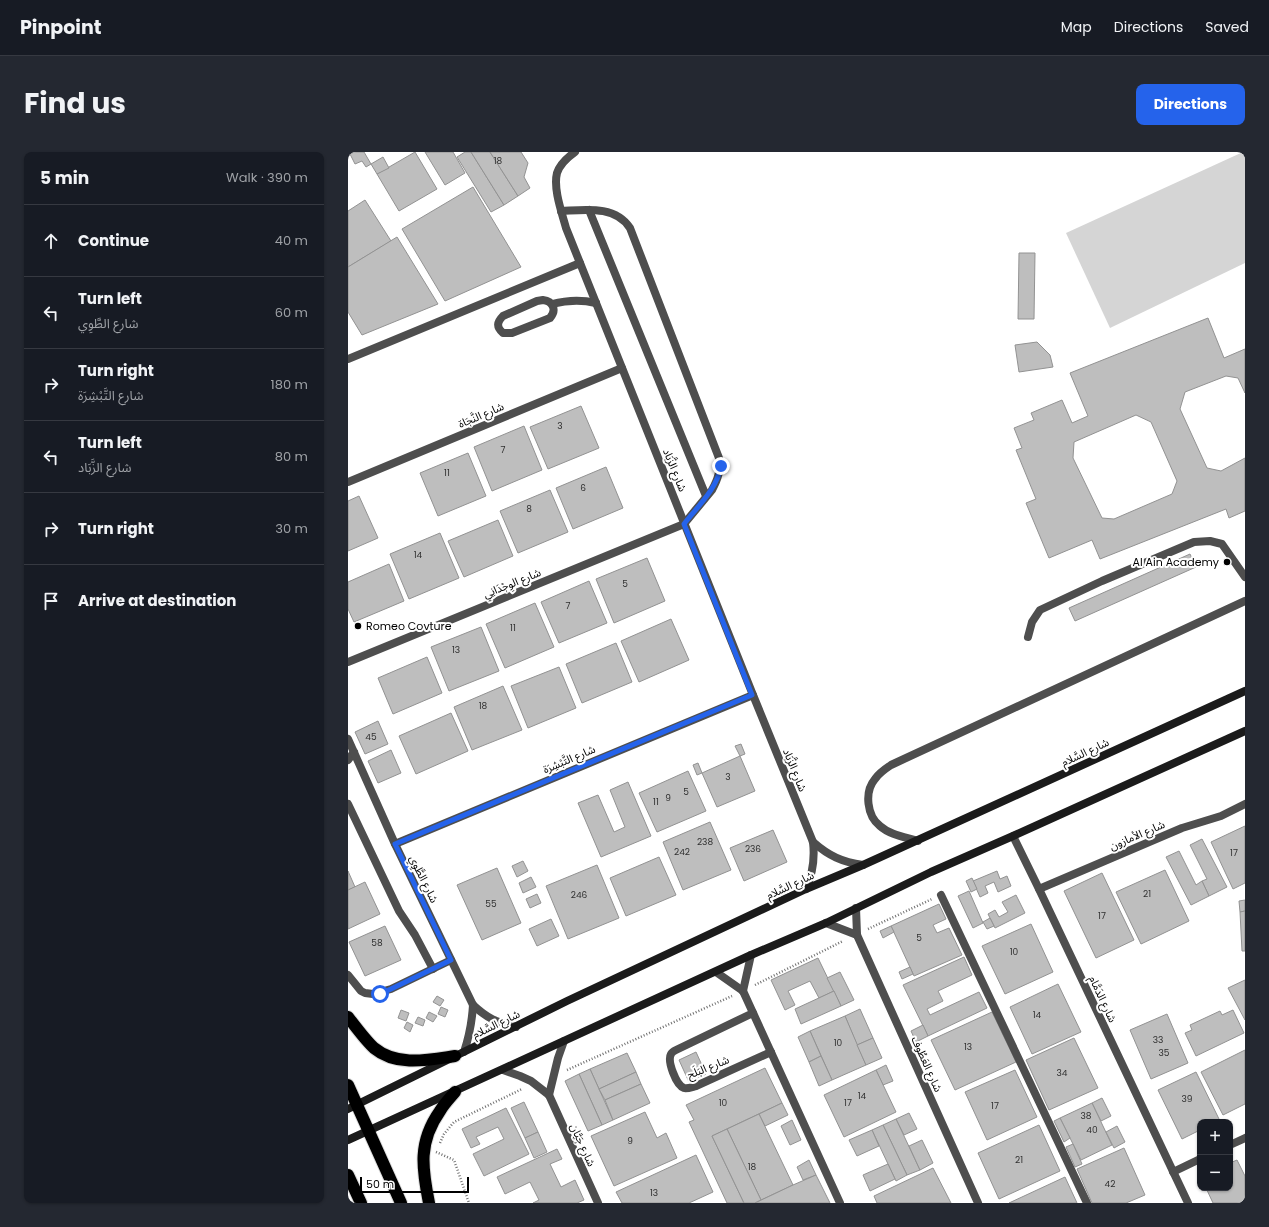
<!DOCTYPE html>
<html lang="en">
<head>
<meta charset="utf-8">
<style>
	body { margin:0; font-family:Poppins,"Noto Sans Arabic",sans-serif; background:#242831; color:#f1f3f6 }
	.controls { position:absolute; right:12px; bottom:12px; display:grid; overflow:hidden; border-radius:8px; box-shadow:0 1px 3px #0004 }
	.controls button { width:36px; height:36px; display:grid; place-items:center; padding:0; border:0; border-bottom:1px solid #363941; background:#171b24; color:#f1f3f6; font:20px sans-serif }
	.scale { position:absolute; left:12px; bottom:10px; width:109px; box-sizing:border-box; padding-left:4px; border:2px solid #000; border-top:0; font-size:11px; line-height:14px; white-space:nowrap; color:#000; -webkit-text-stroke:3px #fff; paint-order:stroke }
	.stop { position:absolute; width:12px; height:12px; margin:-9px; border:3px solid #2563eb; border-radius:50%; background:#fff }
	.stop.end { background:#2563eb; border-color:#fff; box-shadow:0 1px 4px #0008 }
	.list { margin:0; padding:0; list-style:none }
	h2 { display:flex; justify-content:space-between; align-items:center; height:52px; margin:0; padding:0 16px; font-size:17px }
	h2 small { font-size:13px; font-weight:400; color:#9ea1a6 }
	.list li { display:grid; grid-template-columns:26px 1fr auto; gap:12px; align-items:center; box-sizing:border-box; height:72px; padding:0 16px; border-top:1px solid #363941 }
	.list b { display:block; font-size:15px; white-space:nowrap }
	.list p { margin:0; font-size:13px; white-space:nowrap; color:#9ea1a6 }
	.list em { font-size:13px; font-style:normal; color:#9ea1a6 }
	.icon { flex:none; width:22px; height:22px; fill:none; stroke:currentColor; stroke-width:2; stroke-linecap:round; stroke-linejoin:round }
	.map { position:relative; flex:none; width:897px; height:1051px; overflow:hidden; border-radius:8px }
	header { display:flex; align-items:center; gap:24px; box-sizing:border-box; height:56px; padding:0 20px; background:#171b24; border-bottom:1px solid #363941 }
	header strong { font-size:19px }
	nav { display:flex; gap:22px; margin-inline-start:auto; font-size:14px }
	.intro { display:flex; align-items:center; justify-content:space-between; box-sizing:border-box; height:96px; padding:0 24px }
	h1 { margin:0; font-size:28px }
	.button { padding:10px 18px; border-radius:8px; background:#2563eb; color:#fff; font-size:14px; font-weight:700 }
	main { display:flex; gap:24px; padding:0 24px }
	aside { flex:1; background:#171b24; border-radius:8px; box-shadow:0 1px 3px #0004 }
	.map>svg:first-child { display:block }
	.green { fill:#d5d5d5 }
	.building { fill:#bebebe; stroke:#929292; fill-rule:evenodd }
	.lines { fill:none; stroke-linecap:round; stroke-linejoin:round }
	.highway-casing { stroke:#dbdbdb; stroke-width:14 }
	.path { stroke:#707070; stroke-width:2.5; stroke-dasharray:1 2; stroke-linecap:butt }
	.lane { stroke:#4e4e4e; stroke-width:8 }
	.street { stroke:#4e4e4e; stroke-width:8 }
	.secondary { stroke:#1b1b1b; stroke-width:8 }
	.highway { stroke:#000; stroke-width:12 }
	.route { stroke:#2563eb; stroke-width:5 }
	.poi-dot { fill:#000; stroke:#fff; stroke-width:1.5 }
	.labels { text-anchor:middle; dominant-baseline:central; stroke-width:4; stroke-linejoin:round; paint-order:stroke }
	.number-label { font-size:9px; fill:#303030 }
	.street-label { font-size:11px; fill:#000; stroke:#fff }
	.poi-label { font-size:11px; fill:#000; stroke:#fff; text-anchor:end }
</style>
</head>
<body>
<header>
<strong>Pinpoint</strong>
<nav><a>Map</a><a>Directions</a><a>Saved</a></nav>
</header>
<div class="intro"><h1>Find us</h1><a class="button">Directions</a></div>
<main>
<aside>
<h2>5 min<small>Walk · 390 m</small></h2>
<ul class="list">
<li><svg class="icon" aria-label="ahead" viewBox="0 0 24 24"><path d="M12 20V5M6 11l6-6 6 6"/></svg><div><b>Continue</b></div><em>40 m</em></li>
<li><svg class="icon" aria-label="left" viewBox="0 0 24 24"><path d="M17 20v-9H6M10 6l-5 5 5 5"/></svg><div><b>Turn left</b><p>شارع الطَّوِي</p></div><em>60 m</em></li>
<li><svg class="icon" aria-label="right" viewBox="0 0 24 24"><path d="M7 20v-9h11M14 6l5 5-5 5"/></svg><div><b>Turn right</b><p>شارع التَّبْشِرَة</p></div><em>180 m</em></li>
<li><svg class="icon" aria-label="left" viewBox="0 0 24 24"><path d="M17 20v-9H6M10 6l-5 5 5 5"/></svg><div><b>Turn left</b><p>شارع الزَّبَاد</p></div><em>80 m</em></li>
<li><svg class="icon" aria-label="right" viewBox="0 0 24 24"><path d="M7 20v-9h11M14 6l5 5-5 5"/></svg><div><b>Turn right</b></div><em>30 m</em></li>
<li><svg class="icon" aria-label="arrive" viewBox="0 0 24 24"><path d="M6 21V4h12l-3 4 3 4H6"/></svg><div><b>Arrive at destination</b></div></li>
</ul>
</aside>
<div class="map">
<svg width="897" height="1051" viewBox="0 0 897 1051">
	<rect width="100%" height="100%" fill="#fff"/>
	<path class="green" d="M895,0H897V111L762,176L718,81Z"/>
	<g class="building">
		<path d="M6,0H16L23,12L18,15L14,9L7,12L2,2Z"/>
		<path d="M67,0L89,37L51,59L29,22Z"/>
		<path d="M77,0H105L117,21L97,33Z"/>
		<path d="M117,0H123L156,53L143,60L109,5Z"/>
		<path d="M123,0H142L170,44L156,53Z"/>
		<path d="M142,0H173L180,11L176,25L182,36L170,44Z"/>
		<path d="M35,5L41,16L29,22L23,12Z"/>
		<path d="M125,35L173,115L97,149L54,77Z"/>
		<path d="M17,48L43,89L0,115V59Z"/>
		<path d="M49,85L90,152L14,183L0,160V115Z"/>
		<path d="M671,101H687L686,167H670Z"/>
		<path d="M860,166L876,206L897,197V241L890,226L878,224L837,240L832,257L859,316L873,319L897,306V359L881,366L878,357L752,407L744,388L701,406L678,351L688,347L668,298L674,296L666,276L686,268L683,261L714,248L724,271L740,264L722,221ZM788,263L803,270L829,329L824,342L766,367L754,366L725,306L726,290Z"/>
		<path d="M689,190L702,203L705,215L671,220L667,193Z"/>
		<path d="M233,254L251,296L200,317L182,275Z"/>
		<path d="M176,274L194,318L144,339L126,295Z"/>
		<path d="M120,301L138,344L90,364L72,321Z"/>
		<path d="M258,315L275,356L225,377L208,336Z"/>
		<path d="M202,338L220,380L170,401L152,359Z"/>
		<path d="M11,344L30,386L0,399V349Z"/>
		<path d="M150,368L165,404L116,425L100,389Z"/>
		<path d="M92,381L111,426L61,447L42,402Z"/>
		<path d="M842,402L848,415L727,469L721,456Z"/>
		<path d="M299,406L317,449L266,471L248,427Z"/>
		<path d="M41,412L56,449L6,470L0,457V430Z"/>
		<path d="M241,429L259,471L211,491L193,450Z"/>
		<path d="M187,451L206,495L157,516L138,472Z"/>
		<path d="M323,467L341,508L291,530L273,489Z"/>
		<path d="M133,475L151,519L101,539L83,495Z"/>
		<path d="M268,491L284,530L234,551L218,512Z"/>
		<path d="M79,505L94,541L45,562L30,526Z"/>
		<path d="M211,515L228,556L180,576L163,534Z"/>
		<path d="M155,534L174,578L124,598L106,555Z"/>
		<path d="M103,561L120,599L68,622L51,584Z"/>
		<path d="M30,569L40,592L17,602L7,580Z"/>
		<path d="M393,592L397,602L392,604L387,594Z"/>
		<path d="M43,598L53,621L30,631L20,609Z"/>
		<path d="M392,604L407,639L369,655L354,621Z"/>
		<path d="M350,611L354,621L349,623L345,613Z"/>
		<path d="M340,619L358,659L309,680L291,641Z"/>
		<path d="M280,630L303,684L253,705L230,651L250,643L266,680L277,675L262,638Z"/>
		<path d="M362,670L383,718L335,738L315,690Z"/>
		<path d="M897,674V731L885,737L863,690Z"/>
		<path d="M425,678L439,710L396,729L382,696Z"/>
		<path d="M854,687L879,735L861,744L854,729L859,727L842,693Z"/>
		<path d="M831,699L848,733L854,729L861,744L843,753L818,705Z"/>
		<path d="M311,705L328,743L278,764L262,726Z"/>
		<path d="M175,709L180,719L169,725L164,714Z"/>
		<path d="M249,713L271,766L220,787L198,734Z"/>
		<path d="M149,716L173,771L134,788L109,733Z"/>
		<path d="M817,718L841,769L793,792L768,740Z"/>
		<path d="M0,719L7,735L0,738Z"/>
		<path d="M649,719L652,727L659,724L663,734L650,740L646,730L637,734L640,741L632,745L625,729Z"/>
		<path d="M754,721L786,788L748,806L716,739Z"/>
		<path d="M183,725L188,735L175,741L171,731Z"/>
		<path d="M624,726L629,737L623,740L618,729Z"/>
		<path d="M17,730L32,762L0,777V738Z"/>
		<path d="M621,739L635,771L625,776L610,744Z"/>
		<path d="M189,742L193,751L182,756L178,747Z"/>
		<path d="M668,743L677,761L647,776L640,762L647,758L651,765L660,760L654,750Z"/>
		<path d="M897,748V759L892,760L891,749Z"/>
		<path d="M591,752L598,767L585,773L589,781L601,776L614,803L566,824L543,774Z"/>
		<path d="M897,759V799H894L892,760Z"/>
		<path d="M642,766L646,774L639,777L635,770Z"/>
		<path d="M203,767L211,784L189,794L181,777Z"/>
		<path d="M683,772L705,820L657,842L634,794Z"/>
		<path d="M37,774L53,808L17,824L1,790Z"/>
		<path d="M543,774L546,780L535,786L532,779Z"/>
		<path d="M616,805L624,823L590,839L595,849L579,857L582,863L631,840L639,856L580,884L555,833Z"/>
		<path d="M470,806L486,839L471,846L462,829L440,839L447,853L437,858L423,828Z"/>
		<path d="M562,815L565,822L554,827L551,820Z"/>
		<path d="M492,820L506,848L493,854L479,826Z"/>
		<path d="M897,828V868L880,836Z"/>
		<path d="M710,832L733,880L684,902L662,855Z"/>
		<path d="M486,839L493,854L453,872L447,857Z"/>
		<path d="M89,844L96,848L92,854L85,850Z"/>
		<path d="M93,855L100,858L97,865L90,862Z"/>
		<path d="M512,857L525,886L509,893L497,864Z"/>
		<path d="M53,858L61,861L58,869L50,866Z"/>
		<path d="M885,858L896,881L848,904L837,881L844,878L842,873L872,859L874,863Z"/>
		<path d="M81,860L89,864L85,870L78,866Z"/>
		<path d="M644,860L668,910L607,938L583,888Z"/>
		<path d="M819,862L840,911L803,927L782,878Z"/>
		<path d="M497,864L518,913L484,928L462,879Z"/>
		<path d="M70,865L77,868L75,874L67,871Z"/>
		<path d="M59,870L65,873L62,880L56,876Z"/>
		<path d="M575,873L580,884L568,890L563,879Z"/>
		<path d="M462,879L473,904L461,910L450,885Z"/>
		<path d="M525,886L534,906L518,913L509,893Z"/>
		<path d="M726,886L750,936L701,958L678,908Z"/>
		<path d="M897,898V952L875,963L853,920Z"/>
		<path d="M348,900L358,922L341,930L331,908Z"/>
		<path d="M279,901L288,920L251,937L242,917Z"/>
		<path d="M473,904L484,928L471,934L461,910Z"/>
		<path d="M538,913L545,929L535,933L528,918Z"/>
		<path d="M417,916L434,951L364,984L396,1051H379L341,970L346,968L338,953Z"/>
		<path d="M242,917L265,968L254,973L231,922Z"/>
		<path d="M528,918L548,960L496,985L476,943Z"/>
		<path d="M667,918L689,965L639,988L617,940Z"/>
		<path d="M288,920L293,932L257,948L251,937Z"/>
		<path d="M848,920L872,969L869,970H852V978L834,987L810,938Z"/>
		<path d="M231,922L254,973L240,979L217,929Z"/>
		<path d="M293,932L302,951L265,968L257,948Z"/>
		<path d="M754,946L763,964L753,969L744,951Z"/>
		<path d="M176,950L190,980L177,986L163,956Z"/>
		<path d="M434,951L440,963L417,974L411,962Z"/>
		<path d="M744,951L764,993L733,1008L712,966Z"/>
		<path d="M158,956L181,1002L136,1024L125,1002L156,987L150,975L128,985L132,992L123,996L114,977Z"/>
		<path d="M297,960L309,986L318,981L329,1006L266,1034L243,984Z"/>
		<path d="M561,961L569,977L556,983L548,967Z"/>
		<path d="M411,962L445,1033L413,1048L379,977Z"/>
		<path d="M712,966L722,986L716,990L706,969Z"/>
		<path d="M548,967L572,1018L559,1023L535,973Z"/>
		<path d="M444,968L453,988L442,993L433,974Z"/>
		<path d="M535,973L559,1023L548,1029L524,978Z"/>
		<path d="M691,973L712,1019L651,1047L630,1001Z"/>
		<path d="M769,974L777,990L766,996L758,980Z"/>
		<path d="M379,977L413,1048L407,1051H396L364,984Z"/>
		<path d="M524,978L531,994L509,1004L501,988Z"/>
		<path d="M190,980L199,1000L186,1006L177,986Z"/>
		<path d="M574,988L585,1011L572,1018L561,994Z"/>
		<path d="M725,992L734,1012L727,1015L718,995Z"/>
		<path d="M776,996L797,1043L778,1051H744L729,1017Z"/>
		<path d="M209,997L214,1007L202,1012L213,1035L227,1028L236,1048L229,1051H185L191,1048L182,1030L157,1042L149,1025Z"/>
		<path d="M348,1003L365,1040L341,1051H274L268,1040Z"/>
		<path d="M461,1008L468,1023L455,1028L449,1015Z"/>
		<path d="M889,1008L897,1024V1051H865L858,1036H882V1011Z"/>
		<path d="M540,1012L547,1027L522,1039L515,1023Z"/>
		<path d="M585,1016L603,1051H529L526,1044Z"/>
		<path d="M468,1023L482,1051H407L445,1033Z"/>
		<path d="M717,1025L729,1051H661Z"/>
	</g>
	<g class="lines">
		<g class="highway-casing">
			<g id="highway">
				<path d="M0,865C7,874 18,889 26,896C49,915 80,908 107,904"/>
				<path d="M0,933L53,1051"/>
				<path d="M0,1023L13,1051"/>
				<path d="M81,1051C74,1016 70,990 92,959C96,952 102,946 107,940"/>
			</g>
		</g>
		<g class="path">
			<path d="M520,777L584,747"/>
			<path d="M407,833L495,789"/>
			<path d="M219,918L384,844"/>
			<path d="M92,991L96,982L106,970L174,937"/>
			<path d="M88,1000L106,1008L121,1051"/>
		</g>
		<g class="lane">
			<path d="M241,58L358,344"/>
			<path d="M195,148C205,149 209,158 202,166L164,181H155C148,175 149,170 155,164L189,149Z"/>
			<path d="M204,152C219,148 232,147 248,151"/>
			<path d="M680,485L684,470L692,458L754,429L846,390L862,389L874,392L897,425"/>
			<path d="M0,510L336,372L364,338C370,327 373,318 371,306L282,76C267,53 237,58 213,59"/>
			<path d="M0,608L6,600"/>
			<path d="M0,652L51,759L67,783L85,817"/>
			<path d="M570,689C557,685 542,683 532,674C519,664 516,640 527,627C531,621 537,617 543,613L897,449"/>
			<path d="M593,743L739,1051"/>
			<path d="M0,823L13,839L17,841L25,842L43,837L103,808"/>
		</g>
		<g class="street">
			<path d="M227,0C220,5 212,12 209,21C205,37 214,61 218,76L405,543L465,690C467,707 465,721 458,737"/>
			<path d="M0,207L232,111"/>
			<path d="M0,330L274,216"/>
			<path d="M0,587L47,692L125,853C140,867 148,870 168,875"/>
			<path d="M665,684L691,737L840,1051"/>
			<path d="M465,690C481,704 494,710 515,713"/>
			<path d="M47,692L405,543"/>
			<path d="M691,737L834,676L873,664L897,652"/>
			<path d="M508,756L509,783L630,1051"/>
			<path d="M478,771L509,783"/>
			<path d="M368,820L395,839L492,1051"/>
			<path d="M395,839L403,803"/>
			<path d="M405,861L328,898C326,899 324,900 323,902C319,909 328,933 336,936C339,937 344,935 348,934L423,900"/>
			<path d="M116,900C121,885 124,870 125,853"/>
			<path d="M155,918L172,924L183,929L201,943L250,1051"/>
			<path d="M201,943L210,906L216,889"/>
			<path d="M882,993L897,986"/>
			<path d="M825,1020L852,1007"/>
		</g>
		<g class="secondary">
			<path d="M0,957L219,849L458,737L515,713L897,539"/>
			<path d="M0,988L403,803L478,771L583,720L665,684L897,579"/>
		</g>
		<use href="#highway" class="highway"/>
	</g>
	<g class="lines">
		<path class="route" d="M32,842L43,837L103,808L47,692L404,543L336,372C350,354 369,337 373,314"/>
	</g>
	<g class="poi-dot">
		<circle cx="879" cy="410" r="4"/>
		<circle cx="10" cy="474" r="4"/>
	</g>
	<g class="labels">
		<g class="number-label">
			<text x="150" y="9">18</text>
			<text x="212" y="274">3</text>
			<text x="155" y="298">7</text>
			<text x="99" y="321">11</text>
			<text x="235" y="336">6</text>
			<text x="181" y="357">8</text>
			<text x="70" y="403">14</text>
			<text x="277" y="432">5</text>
			<text x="220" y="454">7</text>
			<text x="165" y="476">11</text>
			<text x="108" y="498">13</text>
			<text x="135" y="554">18</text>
			<text x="23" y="585">45</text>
			<text x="380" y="625">3</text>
			<text x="338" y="640">5</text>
			<text x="320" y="646">9</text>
			<text x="308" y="650">11</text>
			<text x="357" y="690">238</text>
			<text x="405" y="697">236</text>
			<text x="334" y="700">242</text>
			<text x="886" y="701">17</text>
			<text x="799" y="742">21</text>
			<text x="231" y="743">246</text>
			<text x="143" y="752">55</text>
			<text x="754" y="764">17</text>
			<text x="571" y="786">5</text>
			<text x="29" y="791">58</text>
			<text x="666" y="800">10</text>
			<text x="689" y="863">14</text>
			<text x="810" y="888">33</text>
			<text x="490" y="891">10</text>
			<text x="620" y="895">13</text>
			<text x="816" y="901">35</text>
			<text x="714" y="921">34</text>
			<text x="514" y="944">14</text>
			<text x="839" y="947">39</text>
			<text x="375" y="951">10</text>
			<text x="500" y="951">17</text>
			<text x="647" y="954">17</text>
			<text x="738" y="964">38</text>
			<text x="744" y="978">40</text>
			<text x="282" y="989">9</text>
			<text x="671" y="1008">21</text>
			<text x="404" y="1015">18</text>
			<text x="762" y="1032">42</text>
			<text x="306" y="1041">13</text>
		</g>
		<g class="street-label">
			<text transform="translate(133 263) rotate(-23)">شارع النَّجَاة</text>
			<text transform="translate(327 318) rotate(68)">شارع الزَّبَاد</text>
			<text transform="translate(164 431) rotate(-22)">شارع الوِجْدَانِي</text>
			<text transform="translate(737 600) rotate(-25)">شارع السَّلام</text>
			<text transform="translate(221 607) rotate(-23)">شارع التَّبْشِرَة</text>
			<text transform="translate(447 618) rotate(68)">شارع الزَّبَاد</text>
			<text transform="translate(789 683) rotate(-23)">شارع الأمازون</text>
			<text transform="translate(76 727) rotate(64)">شارع الطَّوِي</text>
			<text transform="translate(442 733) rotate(-25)">شارع السَّلام</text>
			<text transform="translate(755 847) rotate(65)">شارع الدَمَّام</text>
			<text transform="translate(148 872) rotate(-26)">شارع السَّلام</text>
			<text transform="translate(579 912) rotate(66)">شارع العَطُوف</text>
			<text transform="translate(360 915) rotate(-22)">شارع البَلَح</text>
			<text transform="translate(235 993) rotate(66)">شارع جَيَّان</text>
		</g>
		<g class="poi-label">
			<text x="871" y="410">Al Ain Academy</text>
			<text x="18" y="474" text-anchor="start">Romeo Covture</text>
		</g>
	</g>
</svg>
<div class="controls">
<button>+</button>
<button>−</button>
</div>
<div class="scale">50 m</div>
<div class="stop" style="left:32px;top:842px"></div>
<div class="stop end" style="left:373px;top:314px"></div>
</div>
</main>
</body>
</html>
